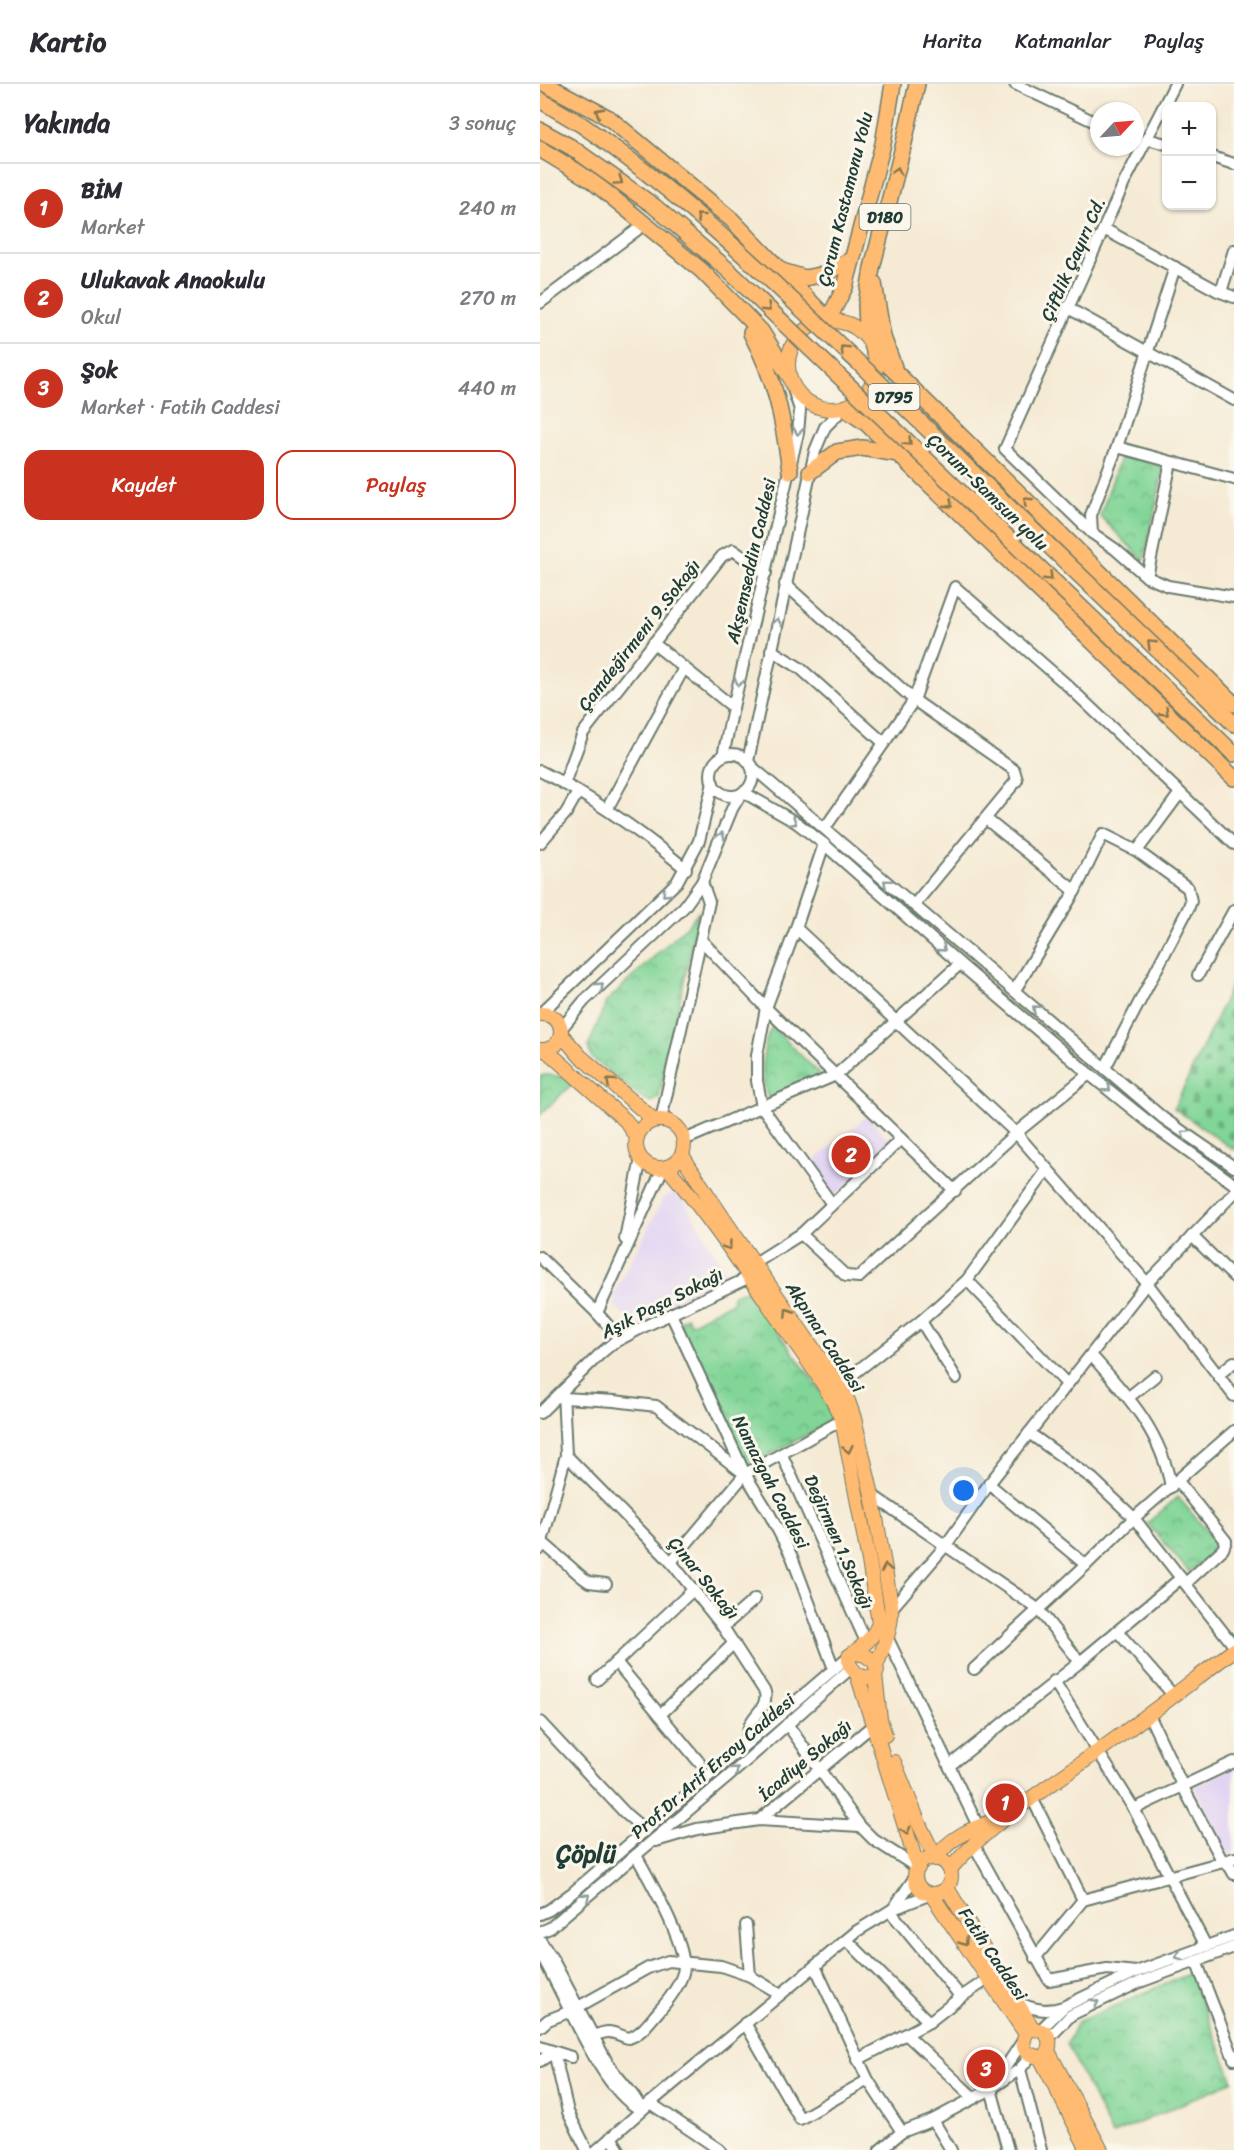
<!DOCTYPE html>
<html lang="tr">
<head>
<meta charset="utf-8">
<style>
	body { margin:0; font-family:Sriracha,sans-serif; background:#f7f7f7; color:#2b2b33 }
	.controls { position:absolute; right:18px; top:18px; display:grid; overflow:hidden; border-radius:12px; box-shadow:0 2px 4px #0004 }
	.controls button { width:54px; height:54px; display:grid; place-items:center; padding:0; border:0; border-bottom:2px solid #e1e1e2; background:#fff; color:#2b2b33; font:30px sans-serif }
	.compass { position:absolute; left:550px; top:18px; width:54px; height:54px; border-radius:50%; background:#fff; box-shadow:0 2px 4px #0004; rotate:64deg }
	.you { position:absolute; left:424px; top:1407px; width:21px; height:21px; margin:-15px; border:4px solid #fff; border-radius:50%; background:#1a73e8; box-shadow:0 0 0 9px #1a73e833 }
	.badge { display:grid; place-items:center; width:39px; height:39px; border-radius:50%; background:#c8321e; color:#fff; font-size:20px; font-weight:700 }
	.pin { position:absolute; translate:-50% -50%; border:3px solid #fff; box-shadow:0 2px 6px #0006 }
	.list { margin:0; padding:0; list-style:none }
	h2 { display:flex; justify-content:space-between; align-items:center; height:78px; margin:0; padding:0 24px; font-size:26px }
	h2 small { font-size:20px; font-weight:400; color:#7c7c81 }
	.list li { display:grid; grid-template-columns:39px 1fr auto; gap:18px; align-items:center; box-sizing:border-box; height:90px; padding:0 24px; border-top:2px solid #e1e1e2 }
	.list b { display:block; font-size:22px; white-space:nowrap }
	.list p { margin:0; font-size:20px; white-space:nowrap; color:#7c7c81 }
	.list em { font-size:20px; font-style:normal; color:#7c7c81 }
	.actions { display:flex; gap:12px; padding:18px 24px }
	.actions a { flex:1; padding:14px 0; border:2px solid #c8321e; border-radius:18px; text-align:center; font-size:21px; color:#c8321e }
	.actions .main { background:#c8321e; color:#fff }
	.map { position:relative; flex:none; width:694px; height:2066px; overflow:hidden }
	header { display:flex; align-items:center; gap:36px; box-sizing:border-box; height:84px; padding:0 30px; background:#fff; border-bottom:2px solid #e1e1e2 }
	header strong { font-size:28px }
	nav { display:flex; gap:33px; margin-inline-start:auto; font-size:21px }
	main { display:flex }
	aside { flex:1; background:#fff }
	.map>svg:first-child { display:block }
	.built { fill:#e1d4f3 }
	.cemetery { fill:url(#cemetery-stones); stroke:#508966; stroke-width:1.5 }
	.park { fill:url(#park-crowns); stroke:#508966; stroke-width:1.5 }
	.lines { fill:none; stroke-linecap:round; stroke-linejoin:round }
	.minor-casing { stroke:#6a7a6c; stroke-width:14 }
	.major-casing { stroke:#6a7a6c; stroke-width:16 }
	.highway-casing { stroke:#6a7a6c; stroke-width:18 }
	.minor { stroke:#fff; stroke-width:10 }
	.major { stroke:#ffbb71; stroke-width:14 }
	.highway { stroke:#ffbb71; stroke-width:15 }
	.highway-bridge-casing { stroke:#6a7a6c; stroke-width:18; stroke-linecap:butt }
	.highway-bridge { stroke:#ffbb71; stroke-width:15 }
	.oneway { stroke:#84764f }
	.oneway2 { stroke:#8f9e9a }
	.labels { text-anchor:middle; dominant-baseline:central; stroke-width:6; stroke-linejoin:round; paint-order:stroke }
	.shield { fill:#fbf7ec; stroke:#61756b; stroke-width:1.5 }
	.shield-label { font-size:16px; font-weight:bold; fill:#1f3d34 }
	.street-label { font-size:18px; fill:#1f3d34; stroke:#fbf7ec }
	.district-label { font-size:24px; font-weight:bold; fill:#1f3d34; stroke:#fbf7ec }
</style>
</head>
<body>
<header>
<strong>Kartio</strong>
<nav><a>Harita</a><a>Katmanlar</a><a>Paylaş</a></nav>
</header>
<main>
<aside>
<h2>Yakında<small>3 sonuç</small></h2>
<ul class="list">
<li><span class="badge">1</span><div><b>BİM</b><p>Market</p></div><em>240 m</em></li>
<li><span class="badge">2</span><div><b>Ulukavak Anaokulu</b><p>Okul</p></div><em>270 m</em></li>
<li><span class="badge">3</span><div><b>Şok</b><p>Market · Fatih Caddesi</p></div><em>440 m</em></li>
</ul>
<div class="actions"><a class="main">Kaydet</a><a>Paylaş</a></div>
</aside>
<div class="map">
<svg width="694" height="2066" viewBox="0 0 694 2066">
	<defs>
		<pattern id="cemetery-stones" width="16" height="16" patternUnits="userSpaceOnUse" patternTransform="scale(1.5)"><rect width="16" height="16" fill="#81d597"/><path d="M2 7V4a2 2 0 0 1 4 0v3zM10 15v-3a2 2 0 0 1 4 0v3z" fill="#69ae7c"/></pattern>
		<pattern id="park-crowns" width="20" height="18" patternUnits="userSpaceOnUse" patternTransform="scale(1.5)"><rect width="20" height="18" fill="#81d597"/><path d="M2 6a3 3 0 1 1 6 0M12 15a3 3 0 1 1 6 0" fill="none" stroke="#69ae7c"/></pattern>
	</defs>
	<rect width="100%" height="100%" fill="#fbf7ec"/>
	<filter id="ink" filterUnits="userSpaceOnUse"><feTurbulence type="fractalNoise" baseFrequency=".0167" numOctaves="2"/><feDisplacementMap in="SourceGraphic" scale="12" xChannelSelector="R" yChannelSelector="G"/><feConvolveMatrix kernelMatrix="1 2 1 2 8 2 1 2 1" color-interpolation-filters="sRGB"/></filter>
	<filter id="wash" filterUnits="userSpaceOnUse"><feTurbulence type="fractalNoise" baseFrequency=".008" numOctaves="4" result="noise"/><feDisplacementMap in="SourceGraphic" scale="24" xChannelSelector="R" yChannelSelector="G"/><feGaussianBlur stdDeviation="1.35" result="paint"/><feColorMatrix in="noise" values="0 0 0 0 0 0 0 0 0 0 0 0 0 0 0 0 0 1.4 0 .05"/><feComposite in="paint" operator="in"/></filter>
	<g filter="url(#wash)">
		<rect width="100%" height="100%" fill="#f5ead4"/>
		<g class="built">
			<path d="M327,1032L353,1061L295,1111L290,1112L268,1082Z"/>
			<path d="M136,1109L142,1112L186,1189L94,1239L90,1237L75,1221L73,1212L123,1115L131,1110Z"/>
			<path d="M694,1683V1768L688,1771L654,1703Z"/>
		</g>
		<path class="cemetery" d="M694,896V1066L634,1024Z"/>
		<g class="park">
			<path d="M581,371L624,383L604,477L560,432Z"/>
			<path d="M159,827L119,1013L112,1018L102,1014L52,974L48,963L66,918L150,839Z"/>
			<path d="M232,943L280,990L279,994L229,1016C220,998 221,960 232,943Z"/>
			<path d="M6,991L18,992L34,998L0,1031V992Z"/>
			<path d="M205,1207L212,1212L282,1309L296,1335L207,1383L141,1245V1236L147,1233L151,1240L193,1217V1210Z"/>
			<path d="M638,1413L680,1463L649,1488L607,1439Z"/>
			<path d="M650,1889L693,1997L572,2051L527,1960L537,1938Z"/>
		</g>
	</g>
	<g filter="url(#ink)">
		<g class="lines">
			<g class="minor-casing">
				<g id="minor">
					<path d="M475,0L559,40"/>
					<path d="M635,0L585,97L465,365L552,449L575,465L607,493L628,502L694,513"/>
					<path d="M607,55L626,60"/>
					<path d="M672,73L694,80"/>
					<path d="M564,145L678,207L694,213"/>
					<path d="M681,208L694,166"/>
					<path d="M0,219L105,140"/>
					<path d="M528,224L694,316"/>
					<path d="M577,363L694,395"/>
					<path d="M552,449L551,431L577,363L635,183"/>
					<path d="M607,493L631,378"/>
					<path d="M245,500L374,616L474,686L477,696L374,821"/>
					<path d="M113,559L193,623"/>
					<path d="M231,566L260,584L344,659"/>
					<circle cx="192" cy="691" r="21"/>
					<path d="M183,672L194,619L258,349L260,326L248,290"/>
					<path d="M208,677L275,367L285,343L304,324"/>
					<path d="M211,682L623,1034L694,1083"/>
					<path d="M0,687C53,713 100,747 146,785"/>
					<path d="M24,700L43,649L182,472L193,466L226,489"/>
					<path d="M203,708L257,739L284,760L420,880L549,990L616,1044L694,1100"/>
					<path d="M67,725L144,584"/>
					<path d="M446,735L535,807"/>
					<path d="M285,744L374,616L415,503L527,601L694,760"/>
					<path d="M0,759L26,729L38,708"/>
					<path d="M284,760L256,844L226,924L217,971V997L222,1023L292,1120"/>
					<path d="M597,767L640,709"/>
					<path d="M256,844L476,1049L607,1199L694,1312"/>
					<path d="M162,857L226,924L415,1107"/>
					<path d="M658,891L694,826"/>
					<path d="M475,906L535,807L563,750L597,767L648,804L651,817L648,825L565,984"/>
					<path d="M1,929L137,798L159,757L173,699"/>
					<path d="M21,945L44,917L144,823L162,798L192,725L201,710"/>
					<path d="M121,1036L169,818L162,798"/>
					<path d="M144,1056L296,991L420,880"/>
					<path d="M261,1150L306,1192L319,1193L476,1049L549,990"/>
					<path d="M652,1152L694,1193"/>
					<path d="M85,1155L101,1074"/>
					<path d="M0,1173L57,1229L80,1255"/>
					<path d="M215,1179L261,1150L361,1055"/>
					<path d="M427,1196L527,1300"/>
					<path d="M57,1229L123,1084"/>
					<path d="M131,1230L205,1390L229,1429L252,1473L294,1585"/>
					<path d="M381,1237L416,1294"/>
					<path d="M551,1271C587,1311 621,1347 631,1403"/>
					<path d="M678,1291L694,1278"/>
					<path d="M298,1302L381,1237L427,1196L507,1086"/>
					<path d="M589,1313L615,1292"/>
					<path d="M24,1314L74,1317L116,1322L202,1388"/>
					<path d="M0,1329L60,1270L73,1259L101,1244L210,1193"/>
					<path d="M489,1349L553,1395L594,1434L694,1562"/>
					<path d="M26,1371L131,1478L183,1543L225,1608C229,1629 204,1631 208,1658"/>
					<path d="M242,1371L326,1558"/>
					<path d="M638,1397L686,1457L683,1465L646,1499"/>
					<path d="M449,1400L546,1481"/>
					<path d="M332,1411L498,1525L540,1578"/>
					<path d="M2,1458L42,1493L49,1498L66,1500"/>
					<path d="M0,1465L26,1371L23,1308"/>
					<path d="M131,1478L205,1390L302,1336"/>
					<path d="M352,1524L406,1461L449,1400L607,1199L694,1109"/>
					<path d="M183,1543L215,1515"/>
					<path d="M577,1547L634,1612"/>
					<path d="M347,1553L438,1742"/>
					<path d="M76,1578L159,1678"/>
					<path d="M434,1585L546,1481L594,1434L694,1347"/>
					<path d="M57,1596L153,1506"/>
					<path d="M514,1597L594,1725L666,1862"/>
					<path d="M120,1631L194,1559"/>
					<path d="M609,1631L643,1703L683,1778L690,1783L694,1790"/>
					<path d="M0,1638L86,1730L105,1746"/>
					<path d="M247,1640L320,1742L334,1756L378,1784"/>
					<path d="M409,1682L540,1578L641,1494"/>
					<path d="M492,1714L543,1816"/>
					<path d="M594,1725L694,1678"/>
					<path d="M219,1736L332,1642"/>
					<path d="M116,1757L157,1745L219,1736L320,1742"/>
					<path d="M434,1761L509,1896L567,1885L596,1888"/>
					<path d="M353,1825L375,1793"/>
					<path d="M350,1827L421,1913"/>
					<path d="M0,1830L9,1826L32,1809L309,1572"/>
					<path d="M206,1841L210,1892"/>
					<path d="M0,1848L10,1844L25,1831L189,1692L311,1584"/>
					<path d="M0,1856L13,1876L68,1980C78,1995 94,2008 101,2025"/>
					<path d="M307,1856L389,1938"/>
					<path d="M0,1869C24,1908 60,2005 98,2024"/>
					<path d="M495,1874L543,1816L683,1778L694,1774"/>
					<path d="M656,1877L694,1975"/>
					<path d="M275,1882L328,1996L362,2048"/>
					<path d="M475,1917C491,1925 506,1929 523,1923"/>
					<path d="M38,1923L108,1884L128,1877L181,1882L210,1892L240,1910"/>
					<path d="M205,1939L260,2035L328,1996"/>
					<path d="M0,1943L8,1936L31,1927"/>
					<path d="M501,1945L525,1922L596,1888L694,1852"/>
					<path d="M367,1951L434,2014"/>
					<path d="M53,1952C71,1945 71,1948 88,1954C100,1952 110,1937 118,1928C127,1918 139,1902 143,1889C150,1864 108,1794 96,1771"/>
					<path d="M509,1954L531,1931L600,1898L694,1863"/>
					<path d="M0,1963L31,1973"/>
					<path d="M317,1976L389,1938L421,1913L448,1895"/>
					<path d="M0,1977L14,1968L28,2028L47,2066"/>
					<path d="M480,1985L501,2066"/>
					<path d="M110,2019L180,2066"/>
					<path d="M393,2036L411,2066"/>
					<path d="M71,2053L79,2066"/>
					<path d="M57,2066L110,2019L317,1847L353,1825L391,1810"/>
					<path d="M340,2066L362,2048L393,2036L451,2005L480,1985L491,1972"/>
					<path d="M468,2066L451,2005L482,1958"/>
				</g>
			</g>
			<g class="major-casing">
				<g id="major">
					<circle cx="292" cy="281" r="44"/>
					<path d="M0,930C28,929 28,967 0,966"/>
					<path d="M21,950L40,972L114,1036"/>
					<path d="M6,966L86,1037L97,1053"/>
					<circle cx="120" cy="1060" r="24"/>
					<path d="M142,1071C194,1155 255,1234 308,1317L314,1334L332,1411L351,1520C353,1542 344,1562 336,1582"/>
					<path d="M127,1083C169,1132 205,1186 241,1239C263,1270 287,1301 302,1336L329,1477L339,1539C334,1554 321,1564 309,1572V1579C314,1590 324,1597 335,1591L337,1587L335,1578L325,1571L316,1569"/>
					<path d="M317,1590L378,1784"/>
					<path d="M335,1591L340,1635L345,1651"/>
					<path d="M354,1678L380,1742L396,1775"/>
					<circle cx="393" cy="1792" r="18"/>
					<path d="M396,1775C408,1753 436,1743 458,1735"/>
					<path d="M410,1785C449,1740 501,1708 550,1673C599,1639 646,1602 694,1566"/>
					<path d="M407,1804L493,1945C507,1946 512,1954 508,1967L561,2066"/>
					<path d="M391,1810L486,1950C480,1963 485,1971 500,1973L548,2066"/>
				</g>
			</g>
			<g class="highway-casing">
				<g id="highway">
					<path d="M5,0L69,34L192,136L288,236L305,203L343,60L353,0"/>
					<path d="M377,0L364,59L332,184L326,221L327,243L334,267L694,620"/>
					<path d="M0,16L42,41"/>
					<path d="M0,46L31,63"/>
					<path d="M0,65L51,96L161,186L221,247L248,290"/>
					<path d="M242,187L265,194L285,190L312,175"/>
					<path d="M334,199L343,253L354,283"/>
					<path d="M211,249C236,296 243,335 250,387"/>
					<path d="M304,324L326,339L694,694"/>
					<path d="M270,388L297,368L322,364L358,370"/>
					<path d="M653,600L694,640"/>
					<path d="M638,616L694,670"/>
				</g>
			</g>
			<use href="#minor" class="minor"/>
			<use href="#major" class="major"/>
			<use href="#highway" class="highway"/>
			<g class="highway-bridge-casing">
				<g id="highway-bridge">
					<path d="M42,41C144,111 233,198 323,283C433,389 543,495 653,600"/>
					<path d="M31,63L114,122L188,186L638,616"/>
				</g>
			</g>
			<use href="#highway-bridge" class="highway-bridge"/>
		</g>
		<defs><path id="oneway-chevron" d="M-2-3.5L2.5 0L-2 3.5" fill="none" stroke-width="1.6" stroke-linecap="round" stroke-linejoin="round" transform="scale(1.5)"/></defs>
		<g class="oneway">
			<use href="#oneway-chevron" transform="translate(59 28) rotate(-152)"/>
			<use href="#oneway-chevron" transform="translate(357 87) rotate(-75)"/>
			<use href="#oneway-chevron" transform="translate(79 97) rotate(35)"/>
			<use href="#oneway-chevron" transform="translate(160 133) rotate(-138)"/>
			<use href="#oneway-chevron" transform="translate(227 224) rotate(44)"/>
			<use href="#oneway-chevron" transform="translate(304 265) rotate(-136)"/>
			<use href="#oneway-chevron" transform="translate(368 358) rotate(44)"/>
			<use href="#oneway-chevron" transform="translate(487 417) rotate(-136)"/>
			<use href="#oneway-chevron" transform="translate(409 420) rotate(44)"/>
			<use href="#oneway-chevron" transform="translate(509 493) rotate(44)"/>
			<use href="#oneway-chevron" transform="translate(611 560) rotate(-136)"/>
			<use href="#oneway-chevron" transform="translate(625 628) rotate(44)"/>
			<use href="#oneway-chevron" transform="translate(70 998) rotate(-138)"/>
			<use href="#oneway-chevron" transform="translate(188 1162) rotate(54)"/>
			<use href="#oneway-chevron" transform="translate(248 1228) rotate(-124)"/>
			<use href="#oneway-chevron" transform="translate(308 1365) rotate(78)"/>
			<use href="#oneway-chevron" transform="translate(346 1484) rotate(-100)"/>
			<use href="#oneway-chevron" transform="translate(366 1747) rotate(74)"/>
			<use href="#oneway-chevron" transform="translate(424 1858) rotate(56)"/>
		</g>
		<g class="oneway2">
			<use href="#oneway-chevron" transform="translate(258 347) rotate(98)"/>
			<use href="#oneway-chevron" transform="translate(237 538) rotate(-78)"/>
			<use href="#oneway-chevron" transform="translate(199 598) rotate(104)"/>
			<use href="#oneway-chevron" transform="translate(253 738) rotate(32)"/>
			<use href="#oneway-chevron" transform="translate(181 752) rotate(-68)"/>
			<use href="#oneway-chevron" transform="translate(347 799) rotate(-140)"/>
			<use href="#oneway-chevron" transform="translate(126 809) rotate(136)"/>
			<use href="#oneway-chevron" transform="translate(402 864) rotate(41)"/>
			<use href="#oneway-chevron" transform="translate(60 902) rotate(-43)"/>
			<use href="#oneway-chevron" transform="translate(496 925) rotate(-139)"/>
			<use href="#oneway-chevron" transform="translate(567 1004) rotate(39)"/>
			<use href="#oneway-chevron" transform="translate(645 1050) rotate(-145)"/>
			<use href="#oneway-chevron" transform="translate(195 1686) rotate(-41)"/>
			<use href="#oneway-chevron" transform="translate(46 1813) rotate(-40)"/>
			<use href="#oneway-chevron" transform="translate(639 1872) rotate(160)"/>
			<use href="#oneway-chevron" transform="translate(555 1919) rotate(-26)"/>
		</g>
	</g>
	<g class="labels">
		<g class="shield">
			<rect x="319.5" y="120" width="51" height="26" rx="4.5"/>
			<rect x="328.5" y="300" width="51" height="26" rx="4.5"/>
		</g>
		<g class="shield-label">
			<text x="345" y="133">D180</text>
			<text x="354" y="313">D795</text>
		</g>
		<g class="street-label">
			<text transform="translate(305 115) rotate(-76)">Çorum Kastamonu Yolu</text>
			<text transform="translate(533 175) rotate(-66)">Çiftlik Çayırı Cd.</text>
			<text transform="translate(448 408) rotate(44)">Çorum-Samsun yolu</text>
			<text transform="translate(211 477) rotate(-77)">Akşemseddin Caddesi</text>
			<text transform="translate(99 551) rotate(-52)">Çamdeğirmeni 9.Sokağı</text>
			<text transform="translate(122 1219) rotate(-27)">Aşık Paşa Sokağı</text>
			<text transform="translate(285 1253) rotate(57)">Akpınar Caddesi</text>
			<text transform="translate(231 1398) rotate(63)">Namazgah Caddesi</text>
			<text transform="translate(299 1458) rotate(66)">Değirmen 1.Sokağı</text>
			<text transform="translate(164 1494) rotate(51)">Çınar Sokağı</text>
			<text transform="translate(265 1676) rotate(-40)">İcadiye Sokağı</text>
			<text transform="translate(173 1682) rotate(-41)">Prof.Dr.Arif Ersoy Caddesi</text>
			<text transform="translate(453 1870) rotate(56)">Fatih Caddesi</text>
		</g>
		<g class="district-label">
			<text x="46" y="1770">Çöplü</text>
		</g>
	</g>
</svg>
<div class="controls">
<button>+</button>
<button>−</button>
</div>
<svg class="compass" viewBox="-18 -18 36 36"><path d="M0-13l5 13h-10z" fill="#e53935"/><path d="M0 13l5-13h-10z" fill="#7c7c81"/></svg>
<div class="you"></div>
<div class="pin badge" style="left:465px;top:1719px">1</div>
<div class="pin badge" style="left:311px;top:1071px">2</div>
<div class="pin badge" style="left:446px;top:1985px">3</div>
</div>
</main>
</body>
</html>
